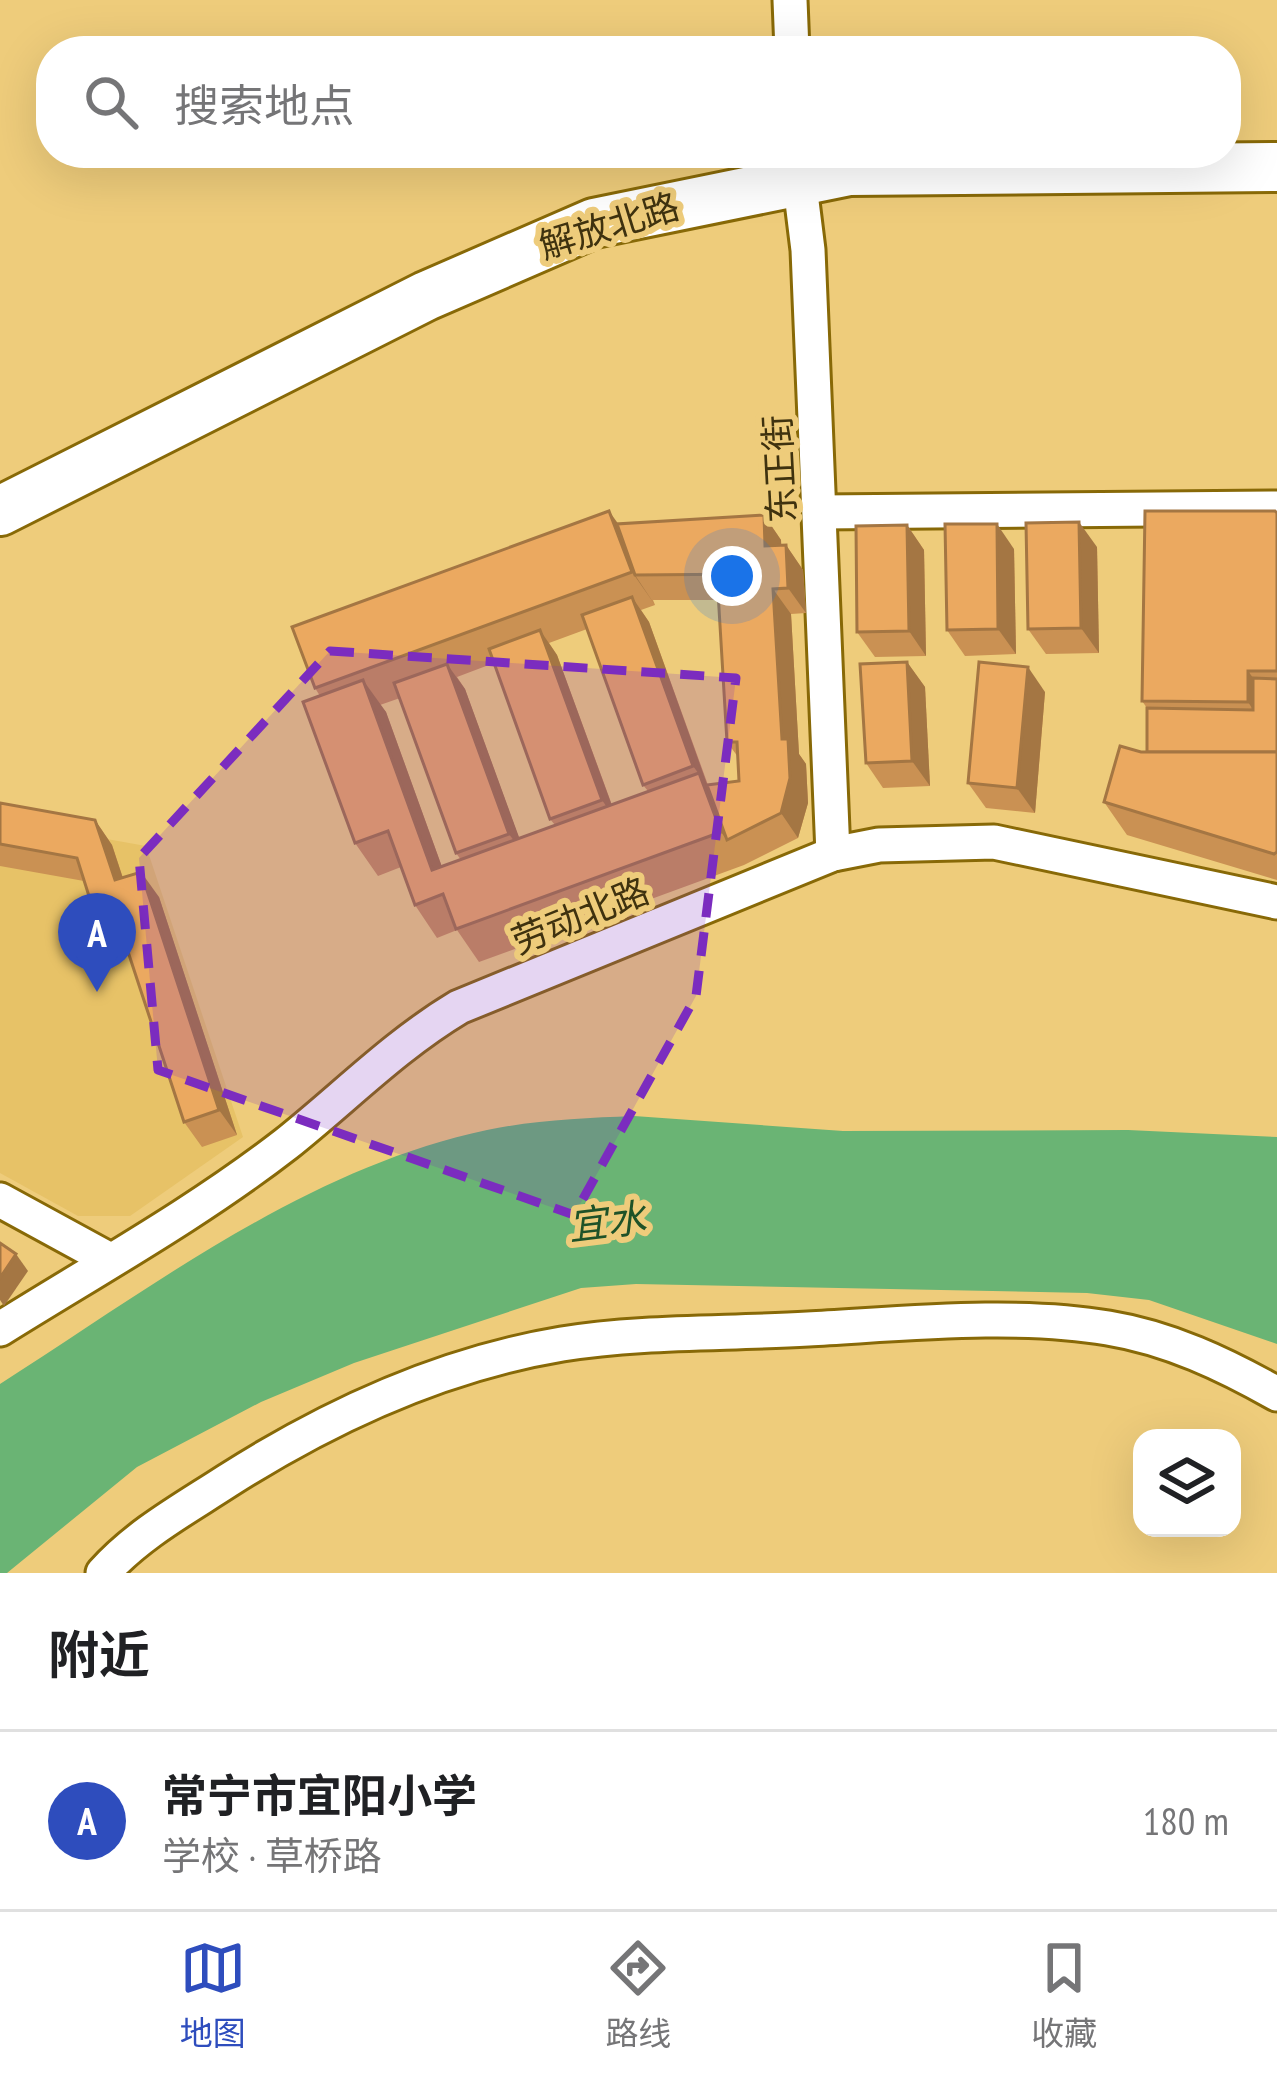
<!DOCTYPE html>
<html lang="zh">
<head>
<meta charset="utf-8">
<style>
	body { margin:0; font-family:"PT Sans Narrow","Noto Sans SC",sans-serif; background:#f2f2f2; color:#202124 }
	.controls { position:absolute; right:36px; bottom:36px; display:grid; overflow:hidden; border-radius:24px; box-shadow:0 12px 48px #0002 }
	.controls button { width:108px; height:108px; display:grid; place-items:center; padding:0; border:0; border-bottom:3px solid #e0e0e0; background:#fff; color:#202124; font:60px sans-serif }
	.you { position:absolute; left:732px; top:576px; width:42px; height:42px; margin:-30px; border:9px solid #fff; border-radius:50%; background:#1a73e8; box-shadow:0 0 0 18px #1a73e833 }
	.badge { display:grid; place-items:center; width:78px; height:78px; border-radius:50%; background:#2e4dbd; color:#fff; font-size:39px; font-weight:700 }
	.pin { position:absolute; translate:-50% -99px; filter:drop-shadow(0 3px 6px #0008) }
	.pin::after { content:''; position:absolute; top:63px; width:42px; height:36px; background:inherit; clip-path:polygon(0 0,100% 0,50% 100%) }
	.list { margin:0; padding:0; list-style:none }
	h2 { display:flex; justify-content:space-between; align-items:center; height:156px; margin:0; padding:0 48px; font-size:51px }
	h2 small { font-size:39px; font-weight:400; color:#757577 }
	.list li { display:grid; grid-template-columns:78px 1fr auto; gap:36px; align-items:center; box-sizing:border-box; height:180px; padding:0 48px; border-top:3px solid #e0e0e0 }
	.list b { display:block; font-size:45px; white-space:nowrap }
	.list p { margin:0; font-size:39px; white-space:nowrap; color:#757577 }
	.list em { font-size:39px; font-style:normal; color:#757577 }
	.icon { flex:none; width:66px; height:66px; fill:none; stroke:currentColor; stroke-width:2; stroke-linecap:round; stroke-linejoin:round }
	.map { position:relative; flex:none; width:1277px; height:1573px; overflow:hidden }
	.search { position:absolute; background:#fff; box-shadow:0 12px 48px #0002; left:36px; right:36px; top:36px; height:132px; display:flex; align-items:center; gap:30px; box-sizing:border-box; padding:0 42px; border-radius:48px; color:#757577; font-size:45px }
	.sheet { height:336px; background:#fff }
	nav { display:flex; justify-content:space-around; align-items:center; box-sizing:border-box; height:168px; border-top:3px solid #e0e0e0; background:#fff; font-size:33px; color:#757577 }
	nav a { display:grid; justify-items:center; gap:6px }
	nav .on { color:#2e4dbd }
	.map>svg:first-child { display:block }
	.built { fill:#e7c267 }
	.water { fill:#6ab474 }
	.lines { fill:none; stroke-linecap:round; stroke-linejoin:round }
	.street-casing { stroke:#886907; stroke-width:39 }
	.secondary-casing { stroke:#886907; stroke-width:54 }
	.street { stroke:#fff; stroke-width:33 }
	.secondary { stroke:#fff; stroke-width:48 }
	.wall { fill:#ca9153; fill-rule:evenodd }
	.shaded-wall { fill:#a47643 }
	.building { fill:#eba960; stroke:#a47643; stroke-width:3 }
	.marked { fill:#7b2cbf; fill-opacity:0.2; stroke:#7b2cbf; stroke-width:9; stroke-dasharray:24 15; stroke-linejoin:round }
	.labels { text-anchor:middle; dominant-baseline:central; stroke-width:12; stroke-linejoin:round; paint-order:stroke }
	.street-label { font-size:36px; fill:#3f320f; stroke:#eecc7b }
	.water-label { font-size:39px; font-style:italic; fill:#1e5228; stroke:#eecc7b }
</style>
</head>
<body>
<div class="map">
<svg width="1277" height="1573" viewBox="0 0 1277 1573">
	<rect width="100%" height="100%" fill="#eecc7b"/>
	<path class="built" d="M0,820L146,846L243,1137L130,1216H78L0,1173Z"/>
	<path class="water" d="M634,1116L843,1131L1128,1130L1277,1137V1344L1149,1300L1087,1293L636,1284L581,1288L354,1363L261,1402L137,1467L7,1573H0V1384C152,1287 307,1168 487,1130C536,1120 584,1118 634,1116Z"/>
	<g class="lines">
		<g class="street-casing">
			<g id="street">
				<path d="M790,0L792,51"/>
				<path d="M796,153L808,250L833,854"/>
				<path d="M820,512L1277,508"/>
				<path d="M0,1200L110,1260"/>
				<path d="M0,1329C96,1269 197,1213 286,1144C345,1097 394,1046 459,1007L833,854L879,845L994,842L1277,902"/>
				<path d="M103,1573C138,1534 184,1509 227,1481C329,1416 442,1364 562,1344C642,1331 727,1334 808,1329C901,1324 1016,1312 1108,1328C1169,1338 1224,1364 1277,1394"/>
			</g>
		</g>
		<g class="secondary-casing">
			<path id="secondary" d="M0,511L426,296L594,223L849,171L1277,167"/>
		</g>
		<use href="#street" class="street"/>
		<use href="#secondary" class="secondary"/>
	</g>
	<g class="wall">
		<path d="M1277,513V880L1127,835L1104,802L1141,752H1147V708L1142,701Z"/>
		<path d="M764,515L781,540V545H786L803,570L806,613L791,614L799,754L806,764L808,803L798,838L744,865L479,962L457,930L437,938L415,905L401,867L378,876L355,843L320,696L315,688L619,524ZM653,600H718L727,742L738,757L739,781L708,785L649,622L641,610L655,605ZM587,629L643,785L648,791L612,805L557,655L549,643ZM494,663L550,819L555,825L519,838L465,689L457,677ZM400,698L456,853L461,860L442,867L386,712L380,705Z"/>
		<path d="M907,525L924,550L926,656L875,657L857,632Z"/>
		<path d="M1097,547L1099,653L1046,654L1028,629Z"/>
		<path d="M1014,549L1016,654L965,656L947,630Z"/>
		<path d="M907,662L925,687L930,786L883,788L866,763Z"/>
		<path d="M1045,692L1035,813L986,808L968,783Z"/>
		<path d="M0,803L95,820L112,845L123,878L159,897L237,1135L202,1147L184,1122L123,936L120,941L112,937L94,912L84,881L0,866Z"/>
	</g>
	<g class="shaded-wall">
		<path d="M609,511L632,543L635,575L655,605L632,572Z"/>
		<path d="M764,515L781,540L783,571L765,546Z"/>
		<path d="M1079,522L1097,547L1099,653L1081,628Z"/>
		<path d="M997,524L1014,549L1016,654L998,629Z"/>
		<path d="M907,525L924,550L926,656L909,631Z"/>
		<path d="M786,545L803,570L806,613L788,588Z"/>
		<path d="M773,589L791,614L799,754L806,764L808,803L798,838L781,813Z"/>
		<path d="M632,597L649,622L727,840L721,832L702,778L693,766Z"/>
		<path d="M540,630L557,655L619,825L602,800Z"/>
		<path d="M907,662L925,687L930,786L912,761Z"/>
		<path d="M447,664L465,689L527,859L509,834Z"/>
		<path d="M1028,667L1045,692L1035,813L1017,788Z"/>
		<path d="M1248,671L1271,703L1270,735L1248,702Z"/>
		<path d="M363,680L386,712L455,903L432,870Z"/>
		<path d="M95,820L112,845L132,906L115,880Z"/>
		<path d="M141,872L159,897L237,1135L219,1110Z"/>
		<path d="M112,903L130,928L120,941L102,916Z"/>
		<path d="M16,1254L28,1271L4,1306L0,1300V1278Z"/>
	</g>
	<g class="building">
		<path d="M609,511L632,572L315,688L292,627Z"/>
		<path d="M1145,511H1275L1277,513V671H1248V702L1142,701Z"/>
		<path d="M764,515L765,546L786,545L788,588L773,589L782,739H788L790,778L781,813L727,840L707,785L739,781L737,742H727L718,592L754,590L753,574L635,575L617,524Z"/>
		<path d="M1079,522L1081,628L1028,629L1026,523Z"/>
		<path d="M945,524H997L998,629L947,630Z"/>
		<path d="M907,525L909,631L857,632L856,526Z"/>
		<path d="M632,597L693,766L643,785L582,615Z"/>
		<path d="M540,630L602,800L550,819L489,649Z"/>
		<path d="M907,662L912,761L866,763L860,664Z"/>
		<path d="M979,662L1028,667L1017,788L968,783Z"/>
		<path d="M447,664L509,834L456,853L394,683Z"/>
		<path d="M1253,678L1277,679V752H1147V708L1253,710Z"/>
		<path d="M363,680L432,870L699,773L721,832L456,929L443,894L415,905L388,831L355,843L303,702Z"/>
		<path d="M1120,746L1141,752H1277V852L1274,854L1104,802Z"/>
		<path d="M0,803L95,820L115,880L141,872L219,1110L184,1122L112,903L102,916L94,912L77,858L0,844Z"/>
		<path d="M0,1243L16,1254L0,1278Z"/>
	</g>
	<path class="marked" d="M330,651L736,678L696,996L574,1215L158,1070L139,858Z"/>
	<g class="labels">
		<g class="street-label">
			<text transform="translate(609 225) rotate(-17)">解放北路</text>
			<text transform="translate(779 469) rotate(-93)">东正街</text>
			<text transform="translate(580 915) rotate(-22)">劳动北路</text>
		</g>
		<g class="water-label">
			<text transform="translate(607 1221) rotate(-7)">宜水</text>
		</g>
	</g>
</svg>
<div class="controls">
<button><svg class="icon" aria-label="layers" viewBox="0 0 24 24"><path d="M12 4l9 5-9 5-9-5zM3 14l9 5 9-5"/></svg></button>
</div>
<div class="you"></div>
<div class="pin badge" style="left:97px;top:992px">A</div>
<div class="search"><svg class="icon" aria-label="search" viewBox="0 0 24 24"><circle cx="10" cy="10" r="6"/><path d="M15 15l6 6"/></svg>搜索地点</div>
</div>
<section class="sheet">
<h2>附近<small></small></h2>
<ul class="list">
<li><span class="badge">A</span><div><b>常宁市宜阳小学</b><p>学校 · 草桥路</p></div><em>180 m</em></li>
</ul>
</section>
<nav>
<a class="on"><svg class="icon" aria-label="map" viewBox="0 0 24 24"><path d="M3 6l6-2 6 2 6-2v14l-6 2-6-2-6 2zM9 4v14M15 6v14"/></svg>地图</a>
<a><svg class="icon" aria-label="directions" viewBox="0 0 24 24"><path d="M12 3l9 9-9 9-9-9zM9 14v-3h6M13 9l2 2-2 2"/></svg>路线</a>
<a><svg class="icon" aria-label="saved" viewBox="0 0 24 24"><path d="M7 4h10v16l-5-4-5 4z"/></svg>收藏</a>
</nav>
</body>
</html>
